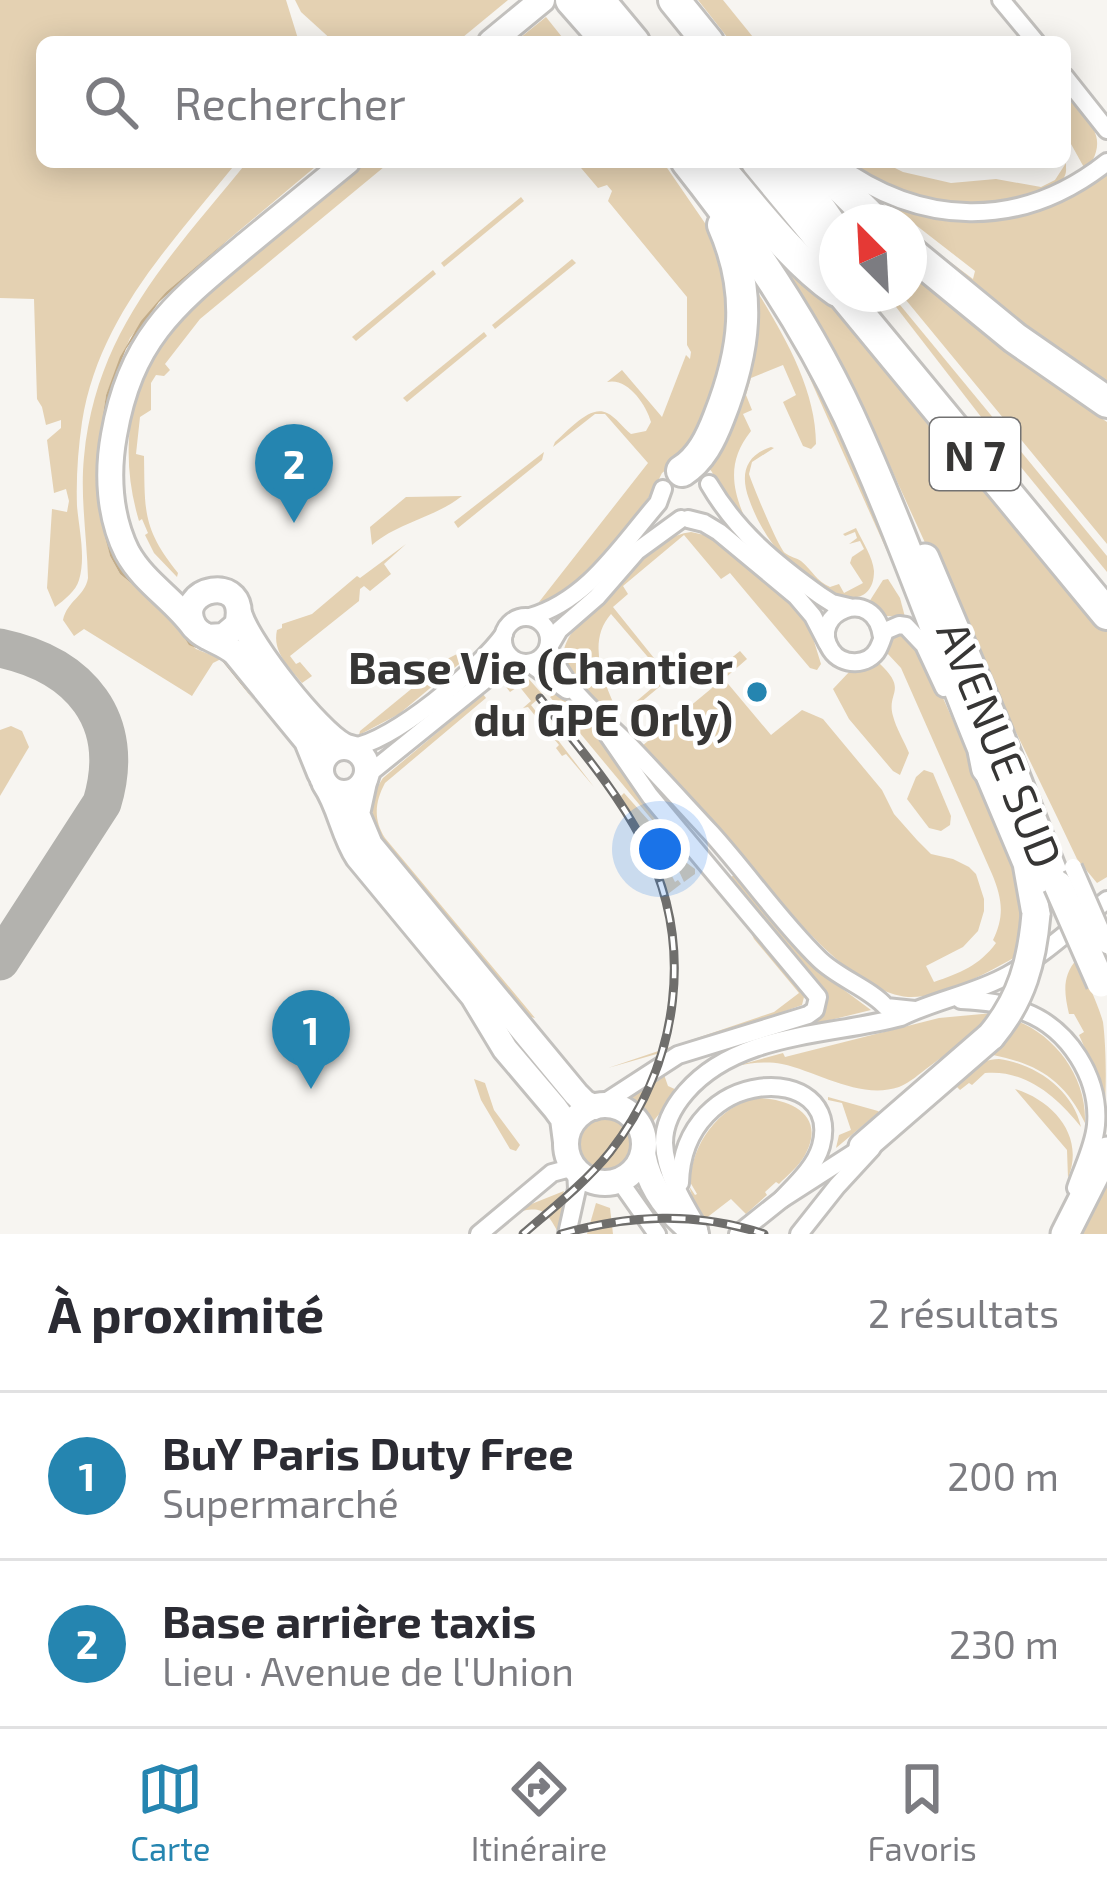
<!DOCTYPE html>
<html lang="fr">
<head>
<meta charset="utf-8">
<style>
	body { margin:0; font-family:"Exo 2",sans-serif; background:#f2f2f3; color:#2b2b33 }
	.compass { position:absolute; left:819px; top:204px; width:108px; height:108px; border-radius:50%; background:#fff; box-shadow:0 6px 30px #0003; rotate:336deg }
	.you { position:absolute; left:660px; top:849px; width:42px; height:42px; margin:-30px; border:9px solid #fff; border-radius:50%; background:#1a73e8; box-shadow:0 0 0 18px #1a73e833 }
	.badge { display:grid; place-items:center; width:78px; height:78px; border-radius:50%; background:#2585b0; color:#fff; font-size:39px; font-weight:700 }
	.pin { position:absolute; translate:-50% -99px; filter:drop-shadow(0 3px 6px #0008) }
	.pin::after { content:''; position:absolute; top:63px; width:42px; height:36px; background:inherit; clip-path:polygon(0 0,100% 0,50% 100%) }
	.list { margin:0; padding:0; list-style:none }
	h2 { display:flex; justify-content:space-between; align-items:center; height:156px; margin:0; padding:0 48px; font-size:51px }
	h2 small { font-size:39px; font-weight:400; color:#7c7c81 }
	.list li { display:grid; grid-template-columns:78px 1fr auto; gap:36px; align-items:center; box-sizing:border-box; height:168px; padding:0 48px; border-top:3px solid #e1e1e2 }
	.list b { display:block; font-size:45px; white-space:nowrap }
	.list p { margin:0; font-size:39px; white-space:nowrap; color:#7c7c81 }
	.list em { font-size:39px; font-style:normal; color:#7c7c81 }
	.icon { flex:none; width:66px; height:66px; fill:none; stroke:currentColor; stroke-width:2; stroke-linecap:round; stroke-linejoin:round }
	.map { position:relative; flex:none; width:1107px; height:1234px; overflow:hidden }
	.search { position:absolute; background:#fff; box-shadow:0 6px 30px #0003; left:36px; right:36px; top:36px; height:132px; display:flex; align-items:center; gap:30px; box-sizing:border-box; padding:0 42px; border-radius:18px; color:#7c7c81; font-size:45px }
	.sheet { height:492px; background:#fff }
	nav { display:flex; justify-content:space-around; align-items:center; box-sizing:border-box; height:168px; border-top:3px solid #e1e1e2; background:#fff; font-size:33px; color:#7c7c81 }
	nav a { display:grid; justify-items:center; gap:6px }
	nav .on { color:#2585b0 }
	.map>svg:first-child { display:block }
	.green { fill:#e4d1b2 }
	.forest { fill:#c2ac89 }
	.lines { fill:none; stroke-linecap:round; stroke-linejoin:round }
	.taxiway { stroke:#b3b2ae; stroke-width:39 }
	.street-casing { stroke:#c3c1be; stroke-width:22 }
	.secondary-casing { stroke:#c3c1be; stroke-width:30 }
	.primary-casing { stroke:#c3c1be; stroke-width:33 }
	.highway-casing { stroke:#c3c1be; stroke-width:36 }
	.street { stroke:#fff; stroke-width:16 }
	.secondary { stroke:#fff; stroke-width:24 }
	.primary { stroke:#fff; stroke-width:27 }
	.highway { stroke:#fff; stroke-width:30 }
	.rail-casing { stroke:#6f6e6c; stroke-width:9 }
	.rail { stroke:#fff; stroke-width:4.5; stroke-dasharray:14; stroke-linecap:butt }
	.street-bridge-casing { stroke:#c3c1be; stroke-width:22; stroke-linecap:butt }
	.primary-bridge-casing { stroke:#c3c1be; stroke-width:33; stroke-linecap:butt }
	.street-bridge { stroke:#fff; stroke-width:16 }
	.primary-bridge { stroke:#fff; stroke-width:27 }
	.poi-dot { fill:#2585b0; stroke:#fff; stroke-width:4.5 }
	.labels { text-anchor:middle; dominant-baseline:central; stroke-width:9; stroke-linejoin:round; paint-order:stroke }
	.shield { fill:#fff; stroke:#737272; stroke-width:3 }
	.shield-label { font-size:42px; font-weight:bold; fill:#373635 }
	.poi-label { font-size:45px; font-weight:bold; fill:#373635; stroke:#fff; text-anchor:end }
	.street-label { font-size:45px; fill:#373635; stroke:#fff }
</style>
</head>
<body>
<div class="map">
<svg width="1107" height="1234" viewBox="0 0 1107 1234">
	<rect width="100%" height="100%" fill="#f7f5f1"/>
	<g class="green">
		<path d="M0,0H286L299,42H42V162H237C172,243 99,316 82,422C78,450 76,478 77,506C79,529 86,557 79,580C76,591 64,600 55,607L47,588L52,509L67,512L69,501L66,489L54,493L47,440L61,428V420L46,425L42,407L37,399L34,299L0,298Z"/>
		<path d="M295,0H508L457,42H334L301,12Z"/>
		<path d="M698,0H723L757,42H731Z"/>
		<path d="M546,17L566,42H515Z"/>
		<path d="M1074,102C1096,129 1107,142 1086,171L1066,135L1070,103Z"/>
		<path d="M247,162H321L166,292L130,338L106,395L98,447L100,512L110,556L120,574L172,617L181,634L196,649L221,659L213,663L192,696L84,629L74,636L63,620C67,601 85,596 88,578C87,538 80,496 84,457C96,330 171,256 247,162Z"/>
		<path d="M366,162H390L200,319L165,364L170,370L164,376L156,375L151,383V410L140,417L136,454L144,456C145,511 142,528 178,573L177,577L154,553L145,535L148,533L142,519L139,521C118,451 128,378 177,323C199,297 227,277 253,256C291,225 329,193 366,162Z"/>
		<path d="M576,162H663L709,229L735,306L708,418L676,462L662,473L652,493L591,571L553,602L548,600L539,602L648,463L605,414H595L553,447L555,442C567,432 590,404 607,413C616,417 623,428 631,434L646,431L651,422C646,404 627,377 607,382L622,370L662,417L686,355L690,359L691,352L687,345V297L608,201L612,191L607,185L598,188Z"/>
		<path d="M844,162H883L903,172L951,183L996,179L1041,187L1055,180L1066,163C1066,172 1067,173 1062,181C1048,200 983,207 961,205C936,202 909,196 885,187C871,182 857,171 844,162Z"/>
		<path d="M1107,170V387L1050,347L909,238V231L973,279L975,271L890,205C979,233 1032,224 1107,170Z"/>
		<path d="M724,181L1107,627V877L1097,883L1077,859L1057,817L937,569L853,385Z"/>
		<path d="M521,197L524,201L444,267L441,263Z"/>
		<path d="M572,259L576,263L495,329L492,325Z"/>
		<path d="M909,267L986,337L1107,422V544L901,294H909Z"/>
		<path d="M433,270L436,274L356,341L352,337Z"/>
		<path d="M752,283C781,330 816,387 816,444L811,449L803,446L783,402L796,395L783,365L751,378L746,395L752,410L743,414L751,431C724,465 733,495 752,533L719,489L712,472L705,463Z"/>
		<path d="M886,294H891L1107,556V572L1002,444Z"/>
		<path d="M783,318L861,464L948,688Z"/>
		<path d="M484,332L487,336L407,402L403,398Z"/>
		<path d="M771,447L774,448L752,462L749,474C753,486 778,547 785,553C790,557 797,558 801,561C813,571 816,581 830,587L839,584L844,593L863,583L850,563L852,557L864,549L860,541L849,544L857,538L855,532L845,536L843,534L856,528C862,541 873,557 874,571C874,608 837,600 817,587C786,566 761,534 749,499C740,475 745,455 771,447Z"/>
		<path d="M544,452L542,460L458,528L454,522Z"/>
		<path d="M462,496C434,518 399,522 372,545L370,527L406,497Z"/>
		<path d="M691,532L709,536L794,604L809,625L821,664L817,670L810,668L730,573L721,579L684,535L623,586L628,594L613,607L670,678L634,708L632,705L665,677L611,614C586,642 604,683 618,713L615,718L573,679L563,654C568,628 585,621 603,603C629,577 652,537 691,532Z"/>
		<path d="M406,544L384,564L391,574L370,591L364,586L360,589L359,601L290,656L296,664L300,662L312,676L302,683C289,667 272,652 277,630L282,628V624L312,614L357,576L360,578Z"/>
		<path d="M888,579L900,598L905,617L886,616L869,602L883,580Z"/>
		<path d="M899,633L925,657L1014,859L1024,906L1019,955C991,971 941,999 908,997C841,992 755,868 712,820C690,795 666,771 642,746L712,688L706,679L740,651L747,659L724,679L771,735L802,710L823,719L882,790L894,814L917,840L931,854L953,859L969,867L976,874L984,899V911L978,931L963,947L926,966L934,982C960,973 979,966 996,943L993,940C1005,916 1002,898 992,874L901,668L887,653L891,637Z"/>
		<path d="M459,653L464,660L399,714L359,735L360,731L449,658Z"/>
		<path d="M879,663C909,691 886,692 893,716C896,728 904,741 909,753L900,775L893,771L849,719L833,689L850,671L864,670Z"/>
		<path d="M516,677L528,678L543,695L531,705L594,787L566,754L562,756L556,748L559,745L528,707L523,708L531,701L519,686L510,692L503,683Z"/>
		<path d="M560,691C605,723 622,776 658,816L653,821L550,697Z"/>
		<path d="M483,694L486,698L385,783C375,802 373,819 385,838L535,1018L531,1017L380,836C368,817 371,796 383,778Z"/>
		<path d="M11,726L22,731L29,747L0,796V730Z"/>
		<path d="M924,770L933,773L951,816L950,825L941,831L929,828L907,799L916,777Z"/>
		<path d="M624,793L666,840L660,846L670,858L676,855L695,869V874L684,882L678,869L671,874L675,882L678,880L681,884L668,894L654,852L621,796Z"/>
		<path d="M735,874L817,970L871,1010L810,1025L808,1020L819,987L730,878Z"/>
		<path d="M748,926L800,989L804,997L802,1005L705,1040L608,1068L774,1012L799,993L754,939Z"/>
		<path d="M1077,959C1086,980 1097,1001 1103,1022C1107,1054 1107,1108 1101,1139L1090,1071L1094,1069L1079,1035L1084,1032L1074,1014H1069C1064,992 1062,976 1077,959Z"/>
		<path d="M993,1013C974,1036 953,1049 930,1066C919,1074 911,1082 899,1087C860,1100 819,1072 782,1064C766,1061 752,1063 736,1066L783,1053L785,1057L939,1018Z"/>
		<path d="M1017,1021C1056,1036 1087,1078 1085,1123C1065,1081 1038,1064 993,1055L986,1059Z"/>
		<path d="M999,1059C1036,1064 1073,1090 1081,1127C1058,1098 1026,1069 985,1073L972,1085L969,1083L960,1090L956,1086C969,1069 977,1060 999,1059Z"/>
		<path d="M662,1069L668,1086L679,1091L664,1116L660,1113L651,1124L636,1105L621,1097Z"/>
		<path d="M474,1079L485,1083L494,1110L520,1145L516,1151L510,1149L481,1100Z"/>
		<path d="M1015,1089C1054,1101 1085,1137 1068,1178L1067,1150Z"/>
		<path d="M828,1097L878,1111L879,1112L836,1148L839,1135L851,1130L842,1103L828,1100Z"/>
		<path d="M756,1098C790,1098 827,1115 805,1155C799,1166 788,1175 779,1184L776,1182L765,1192L767,1195L746,1214L731,1199L705,1219L693,1199L689,1186L695,1195L697,1194L690,1182C692,1144 718,1107 756,1098Z"/>
		<circle cx="605" cy="1144" r="26"/>
		<path d="M1107,1170V1234H1074Z"/>
		<path d="M564,1191L563,1194L567,1199L563,1234H559C545,1208 541,1206 513,1213L525,1200L529,1205Z"/>
		<path d="M596,1203L610,1208L613,1234H587Z"/>
	</g>
	<path class="forest" d="M230,238L159,302L126,349L112,384L105,410L99,459L112,546L126,572L141,590L173,615L191,644L221,657L256,703L219,657L189,645L172,617L120,574L110,556L105,536L97,489L98,447L106,395L120,357L141,321L166,292Z"/>
	<g class="lines">
		<path class="taxiway" d="M0,648C80,665 127,720 102,803L0,961"/>
		<g class="street-casing">
			<g id="street">
				<path d="M1001,0L1036,42"/>
				<path d="M1065,77L1107,130"/>
				<path d="M833,162C920,227 1020,231 1107,162"/>
				<path d="M709,484C737,532 776,564 821,596L832,603L849,607"/>
				<path d="M681,519L637,551L597,597L559,630L549,647C563,689 599,715 629,745C657,774 684,804 711,833C748,874 780,921 819,959C838,978 871,989 886,1007L915,1010"/>
				<path d="M688,519L704,523L719,532L796,596L813,616L827,643"/>
				<circle cx="526" cy="640" r="23"/>
				<path d="M530,617C588,600 620,547 658,503L663,489"/>
				<path d="M882,637C875,583 807,613 831,650C842,667 869,666 878,649C881,643 883,637 885,631L899,625L906,626L924,645L944,688"/>
				<path d="M529,663L567,690"/>
				<path d="M352,747C393,742 480,668 504,634"/>
				<path d="M366,776L490,676L508,667L525,663"/>
				<path d="M961,1000C983,1001 1005,1003 1025,1012C1069,1029 1100,1078 1096,1125C1094,1147 1083,1167 1076,1188"/>
				<path d="M601,1105L678,1055L808,1015L815,1010L818,997L650,796L608,735"/>
				<path d="M619,1180L657,1234"/>
				<path d="M680,1183C683,1063 844,1061 821,1146C815,1167 796,1184 782,1199"/>
				<path d="M699,1229C684,1204 665,1173 664,1143C664,1124 673,1107 686,1092C738,1032 830,1036 901,1017C935,1000 974,994 1008,975C1044,955 1075,925 1107,900"/>
				<path d="M479,1234L552,1173L574,1167"/>
				<path d="M567,1234L577,1189L576,1169"/>
				<path d="M738,1234L782,1199L863,1147"/>
				<path d="M799,1234L837,1186L872,1148"/>
			</g>
		</g>
		<g class="secondary-casing">
			<g id="secondary">
				<path d="M491,42L542,0"/>
				<path d="M240,616C250,646 317,732 344,746"/>
				<path d="M194,627C174,599 144,583 127,552C109,516 107,473 114,435C131,337 175,304 247,244C280,217 314,189 347,162"/>
				<path d="M207,637L224,636L237,625C251,570 172,588 194,626C201,638 224,642 235,653L307,741L320,773"/>
				<circle cx="344" cy="770" r="23"/>
				<path d="M364,782L357,814L370,845L576,1094L585,1103L594,1107"/>
				<path d="M325,784C340,806 343,834 358,857L473,996L505,1049L555,1108L563,1119L566,1142"/>
				<circle cx="605" cy="1144" r="39"/>
				<path d="M643,1154C649,1187 670,1214 696,1234"/>
			</g>
		</g>
		<g class="primary-casing">
			<g id="primary">
				<path d="M925,558L998,731L1058,885"/>
				<path d="M987,768L1027,863L1036,914"/>
				<path d="M863,1147L991,1036"/>
				<path d="M1065,1234L1107,1151"/>
			</g>
		</g>
		<g class="highway-casing">
			<g id="highway">
				<path d="M571,0L608,42"/>
				<path d="M599,0L634,42"/>
				<path d="M674,0L708,42"/>
				<path d="M687,162C749,240 807,326 849,416C899,525 938,638 983,748L987,768"/>
				<path d="M714,162C751,204 792,260 837,291"/>
				<path d="M757,162L837,259"/>
				<path d="M788,162L834,229"/>
				<path d="M815,162L876,222"/>
				<path d="M909,251L1015,338L1107,402"/>
				<path d="M843,294L1107,614"/>
				<path d="M682,471C701,459 711,438 719,417C745,351 753,293 723,225"/>
			</g>
		</g>
		<use href="#street" class="street"/>
		<use href="#secondary" class="secondary"/>
		<use href="#primary" class="primary"/>
		<use href="#highway" class="highway"/>
		<g class="rail-casing">
			<g id="rail">
				<path d="M523,1234C553,1208 585,1183 610,1152C680,1063 696,941 642,840C615,788 575,743 540,698"/>
				<path d="M561,1234C629,1215 696,1211 764,1234"/>
			</g>
		</g>
		<use href="#rail" class="rail"/>
		<g class="street-bridge-casing">
			<path id="street-bridge" d="M1073,867L1107,945"/>
		</g>
		<g class="primary-bridge-casing">
			<g id="primary-bridge">
				<path d="M1058,885L1101,983"/>
				<path d="M991,1036C1022,999 1032,961 1036,914"/>
			</g>
		</g>
		<use href="#street-bridge" class="street-bridge"/>
		<use href="#primary-bridge" class="primary-bridge"/>
	</g>
	<circle class="poi-dot" cx="757" cy="692" r="12"/>
	<g class="labels">
		<rect class="shield" x="930" y="418" width="90" height="72" rx="9"/>
		<g class="shield-label">
			<text x="975" y="454">N 7</text>
		</g>
		<g class="poi-label">
			<text x="733" y="666">Base Vie (Chantier<tspan x="733" dy="52">du GPE Orly)</tspan></text>
		</g>
		<g class="street-label">
			<text transform="translate(1001 744) rotate(68)">AVENUE SUD</text>
		</g>
	</g>
</svg>
<svg class="compass" viewBox="-18 -18 36 36"><path d="M0-13l5 13h-10z" fill="#e53935"/><path d="M0 13l5-13h-10z" fill="#7c7c81"/></svg>
<div class="you"></div>
<div class="pin badge" style="left:311px;top:1089px">1</div>
<div class="pin badge" style="left:294px;top:523px">2</div>
<div class="search"><svg class="icon" aria-label="search" viewBox="0 0 24 24"><circle cx="10" cy="10" r="6"/><path d="M15 15l6 6"/></svg>Rechercher</div>
</div>
<section class="sheet">
<h2>À proximité<small>2 résultats</small></h2>
<ul class="list">
<li><span class="badge">1</span><div><b>BuY Paris Duty Free</b><p>Supermarché</p></div><em>200 m</em></li>
<li><span class="badge">2</span><div><b>Base arrière taxis</b><p>Lieu · Avenue de l'Union</p></div><em>230 m</em></li>
</ul>
</section>
<nav>
<a class="on"><svg class="icon" aria-label="map" viewBox="0 0 24 24"><path d="M3 6l6-2 6 2 6-2v14l-6 2-6-2-6 2zM9 4v14M15 6v14"/></svg>Carte</a>
<a><svg class="icon" aria-label="directions" viewBox="0 0 24 24"><path d="M12 3l9 9-9 9-9-9zM9 14v-3h6M13 9l2 2-2 2"/></svg>Itinéraire</a>
<a><svg class="icon" aria-label="saved" viewBox="0 0 24 24"><path d="M7 4h10v16l-5-4-5 4z"/></svg>Favoris</a>
</nav>
</body>
</html>
